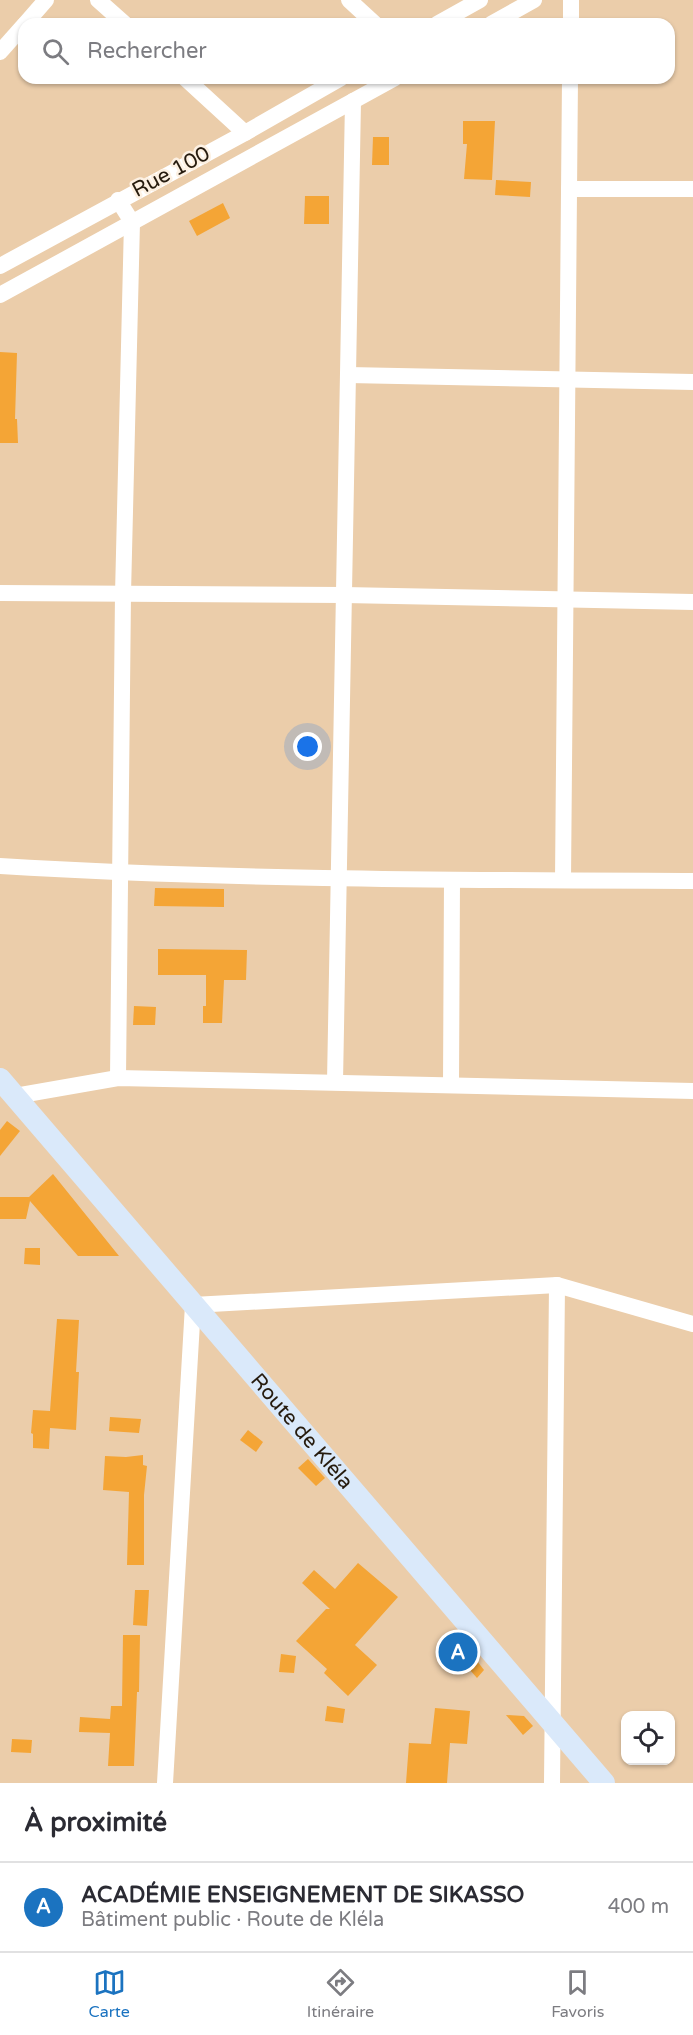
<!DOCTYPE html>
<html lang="fr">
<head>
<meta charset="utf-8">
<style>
	body { margin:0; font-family:"Varela Round",sans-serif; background:#f7f7f7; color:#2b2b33 }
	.controls { position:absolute; right:18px; bottom:18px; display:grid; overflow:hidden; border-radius:12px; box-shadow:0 2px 4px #0004 }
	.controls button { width:54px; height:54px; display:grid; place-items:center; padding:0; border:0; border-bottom:2px solid #e1e1e2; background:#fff; color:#2b2b33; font:30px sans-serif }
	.you { position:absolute; left:308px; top:747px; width:21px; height:21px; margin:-15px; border:4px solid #fff; border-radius:50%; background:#1a73e8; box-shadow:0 0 0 9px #1a73e833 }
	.badge { display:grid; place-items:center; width:39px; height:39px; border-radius:50%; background:#1b73c0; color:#fff; font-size:20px; font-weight:700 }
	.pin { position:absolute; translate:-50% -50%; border:3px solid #fff; box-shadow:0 2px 6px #0006 }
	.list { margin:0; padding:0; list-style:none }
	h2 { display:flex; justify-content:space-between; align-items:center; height:78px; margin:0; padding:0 24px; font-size:26px }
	h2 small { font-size:20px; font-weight:400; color:#7c7c81 }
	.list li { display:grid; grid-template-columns:39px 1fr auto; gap:18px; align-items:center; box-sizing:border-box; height:90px; padding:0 24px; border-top:2px solid #e1e1e2 }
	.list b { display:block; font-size:22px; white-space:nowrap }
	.list p { margin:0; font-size:20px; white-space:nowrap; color:#7c7c81 }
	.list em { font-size:20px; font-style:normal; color:#7c7c81 }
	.icon { flex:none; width:33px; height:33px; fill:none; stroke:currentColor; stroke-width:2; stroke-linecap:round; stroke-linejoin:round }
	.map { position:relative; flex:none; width:693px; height:1783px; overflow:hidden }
	.search { position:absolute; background:#fff; box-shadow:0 2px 4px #0004; left:18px; right:18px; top:18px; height:66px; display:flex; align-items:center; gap:15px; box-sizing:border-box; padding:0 21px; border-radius:18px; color:#7c7c81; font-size:22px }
	.sheet { height:168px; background:#fff }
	nav { display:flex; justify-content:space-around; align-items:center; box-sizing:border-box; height:84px; border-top:2px solid #e1e1e2; background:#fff; font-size:16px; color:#7c7c81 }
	nav a { display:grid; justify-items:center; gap:3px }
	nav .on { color:#1b73c0 }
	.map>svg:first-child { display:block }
	.building { fill:#f4a536 }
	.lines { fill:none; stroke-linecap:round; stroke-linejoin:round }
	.minor { stroke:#fff; stroke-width:16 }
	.major { stroke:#dae9fa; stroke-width:22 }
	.labels { text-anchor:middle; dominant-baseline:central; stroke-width:5; stroke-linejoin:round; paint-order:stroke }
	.street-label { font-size:21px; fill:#261b0e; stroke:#fdf1e3 }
</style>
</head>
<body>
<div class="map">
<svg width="693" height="1783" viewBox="0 0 693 1783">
	<rect width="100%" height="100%" fill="#ebcdaa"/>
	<g class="building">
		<path d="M463,121H495L492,180L464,179L467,144H463Z"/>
		<path d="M373,137H389V165H372Z"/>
		<path d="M496,180L531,182L530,197L495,195Z"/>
		<path d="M305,196H329V224H304Z"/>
		<path d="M223,203L230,218L197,236L189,221Z"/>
		<path d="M0,352L17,353L15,419H17L18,443H0Z"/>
		<path d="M155,888L224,889V907L154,906Z"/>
		<path d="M158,949L247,950L246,980H224L222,1023H203V1006H206V975H158Z"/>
		<path d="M134,1006L156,1007L155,1025H133Z"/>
		<path d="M7,1121L20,1131L0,1156V1130Z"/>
		<path d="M53,1174L119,1256H78L30,1201L26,1219H0V1197H29Z"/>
		<path d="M25,1248H40V1265L24,1264Z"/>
		<path d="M57,1319L79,1320L76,1372H79L76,1430L50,1428L49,1449L33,1448V1434L31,1433L33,1410L50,1411Z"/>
		<path d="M110,1417L141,1419L139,1433L109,1431Z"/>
		<path d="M248,1430L263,1442L256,1452L240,1440Z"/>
		<path d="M143,1455V1465L147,1466L144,1495V1565H127L129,1492L103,1490L105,1456L126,1457Z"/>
		<path d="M308,1459L325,1478L316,1486L298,1468Z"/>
		<path d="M358,1563L398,1597L355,1645L377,1665L348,1696L324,1673L327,1669L296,1641L326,1609H330L302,1583L314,1570L335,1589Z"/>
		<path d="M135,1590H149L147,1626L133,1625Z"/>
		<path d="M123,1635H140L139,1692H137L134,1766H108L110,1733L79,1732L80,1717L110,1719L111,1706H122Z"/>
		<path d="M460,1639L484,1670L477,1678L450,1647Z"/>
		<path d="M281,1654L296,1656L294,1673L279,1672Z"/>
		<path d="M327,1706L345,1709L343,1723L325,1721Z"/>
		<path d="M435,1708L470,1711L467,1744L450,1743L447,1783H406L409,1743L431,1744Z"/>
		<path d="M506,1715L524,1716L533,1726L523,1735Z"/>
		<path d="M12,1739L32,1740L31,1753L11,1752Z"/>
	</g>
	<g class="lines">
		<g class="minor">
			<path d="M98,0L125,24"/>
			<path d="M349,0L375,24"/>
			<path d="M25,24L46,0"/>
			<path d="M437,24L480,0"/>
			<path d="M491,24L534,0"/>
			<path d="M571,24V0"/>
			<path d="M0,52L24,25"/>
			<path d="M185,78L245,133"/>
			<path d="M569,189H693"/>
			<path d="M0,266L245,133L341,78"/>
			<path d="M0,295L395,78"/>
			<path d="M348,375L693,382"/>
			<path d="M0,593L344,595L693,602"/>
			<path d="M0,866C231,880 462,880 693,881"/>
			<path d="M563,880L570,78"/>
			<path d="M118,1078L123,594L132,222L118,200"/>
			<path d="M335,1082L353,101"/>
			<path d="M451,1085L452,880"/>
			<path d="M15,1096L118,1078L693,1091"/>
			<path d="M165,1783L193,1305L557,1285L693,1324"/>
			<path d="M552,1783L557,1285"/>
		</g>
		<path class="major" id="s1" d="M0,1079L604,1783"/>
	</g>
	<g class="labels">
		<g class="street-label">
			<text transform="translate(171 172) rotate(-28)">Rue 100</text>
			<text stroke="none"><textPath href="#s1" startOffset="464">Route de Kléla</textPath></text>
		</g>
	</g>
</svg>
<div class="controls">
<button><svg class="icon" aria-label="locate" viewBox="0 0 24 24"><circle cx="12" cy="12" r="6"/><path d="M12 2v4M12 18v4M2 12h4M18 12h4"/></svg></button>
</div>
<div class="you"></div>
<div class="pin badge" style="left:458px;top:1652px">A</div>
<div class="search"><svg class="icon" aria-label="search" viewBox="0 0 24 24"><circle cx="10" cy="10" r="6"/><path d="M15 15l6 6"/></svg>Rechercher</div>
</div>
<section class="sheet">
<h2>À proximité<small></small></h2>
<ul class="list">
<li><span class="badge">A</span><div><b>ACADÉMIE ENSEIGNEMENT DE SIKASSO</b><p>Bâtiment public · Route de Kléla</p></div><em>400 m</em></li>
</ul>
</section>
<nav>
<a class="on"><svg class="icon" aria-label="map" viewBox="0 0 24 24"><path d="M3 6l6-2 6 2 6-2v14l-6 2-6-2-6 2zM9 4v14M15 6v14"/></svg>Carte</a>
<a><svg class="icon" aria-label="directions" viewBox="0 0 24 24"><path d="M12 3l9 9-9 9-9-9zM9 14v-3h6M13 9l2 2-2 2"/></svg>Itinéraire</a>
<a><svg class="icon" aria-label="saved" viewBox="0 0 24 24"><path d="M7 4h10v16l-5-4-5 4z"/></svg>Favoris</a>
</nav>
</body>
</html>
